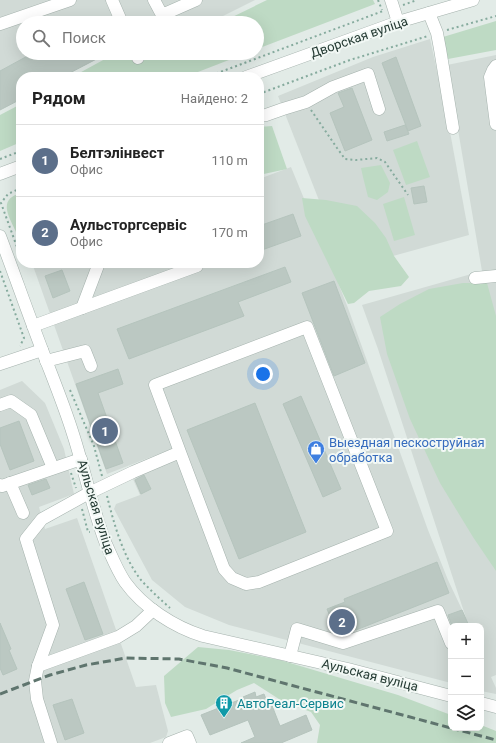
<!DOCTYPE html>
<html lang="ru">
<head>
<meta charset="utf-8">
<style>
	body { margin:0; font-family:Roboto,sans-serif; background:#f6f6f6; color:#222 }
	.controls { position:absolute; right:12px; bottom:12px; display:grid; overflow:hidden; border-radius:8px; box-shadow:0 4px 16px #0002 }
	.controls button { width:36px; height:36px; display:grid; place-items:center; padding:0; border:0; border-bottom:1px solid #e0e0e0; background:#fff; color:#222; font:20px sans-serif }
	.you { position:absolute; left:263px; top:374px; width:14px; height:14px; margin:-10px; border:3px solid #fff; border-radius:50%; background:#1a73e8; box-shadow:0 0 0 6px #1a73e833 }
	.badge { display:grid; place-items:center; width:26px; height:26px; border-radius:50%; background:#794d42; color:#fff; font-size:13px; font-weight:700 }
	.pin { position:absolute; translate:-50% -50%; border:2px solid #fff; box-shadow:0 1px 4px #0006 }
	.list { margin:0; padding:0; list-style:none }
	h2 { display:flex; justify-content:space-between; align-items:center; height:52px; margin:0; padding:0 16px; font-size:17px }
	h2 small { font-size:13px; font-weight:400; color:#767676 }
	.list li { display:grid; grid-template-columns:26px 1fr auto; gap:12px; align-items:center; box-sizing:border-box; height:72px; padding:0 16px; border-top:1px solid #e0e0e0 }
	.list b { display:block; font-size:15px; white-space:nowrap }
	.list p { margin:0; font-size:13px; white-space:nowrap; color:#767676 }
	.list em { font-size:13px; font-style:normal; color:#767676 }
	.icon { flex:none; width:22px; height:22px; fill:none; stroke:currentColor; stroke-width:2; stroke-linecap:round; stroke-linejoin:round }
	.map { position:relative; flex:none; width:496px; height:743px; overflow:hidden }
	.search { position:absolute; background:#fff; box-shadow:0 4px 16px #0002; left:16px; top:16px; width:248px; height:44px; display:flex; align-items:center; gap:10px; box-sizing:border-box; padding:0 14px; border-radius:22px; color:#767676; font-size:15px }
	.panel { position:absolute; background:#fff; box-shadow:0 4px 16px #0002; left:16px; top:72px; width:248px; height:196px; border-radius:16px }
	.map>svg:first-child { display:block }
	.built { fill:#d1dad6 }
	.green { fill:#bedac4 }
	.building { fill:#bbc8c2; stroke:#b5c4bd }
	.lines { fill:none; stroke-linecap:round; stroke-linejoin:round }
	.minor-casing { stroke:#a5b2ad; stroke-width:13 }
	.path { stroke:#86ab9e; stroke-width:2; stroke-dasharray:2 3; stroke-linecap:butt }
	.minor { stroke:#fff; stroke-width:12 }
	.rail { stroke:#5f756e; stroke-width:3; stroke-dasharray:8 4; stroke-linecap:butt }
	.labels { text-anchor:middle; dominant-baseline:central; stroke-width:4; stroke-linejoin:round; paint-order:stroke }
	.street-label { font-size:13px; fill:#243a33; stroke:#f2f8f5 }
	.shop-label { font-size:13px; fill:#366cbe; stroke:#f2f8f5; text-anchor:start }
	.culture-label { font-size:13px; fill:#0d838f; stroke:#f2f8f5; text-anchor:start }
</style>
</head>
<body>
<div class="map">
<svg width="496" height="743" viewBox="0 0 496 743">
	<rect width="100%" height="100%" fill="#e2ebe7"/>
	<g class="built">
		<path d="M0,0H255L209,23H23V53H108L62,77H21L0,110Z"/>
		<path d="M430,39L448,121L469,235L346,269L278,96L373,57Z"/>
		<path d="M496,55V675L491,677L496,688V694L481,691V626H451V683L229,625L185,607L152,580L114,509L116,504L140,495L132,477L173,458L169,450L107,474L32,263H259V179L291,167L326,252L348,308L428,530L448,580L466,618L378,349L362,305L482,271L447,65Z"/>
		<path d="M22,381L45,403L64,449L74,494L39,507L45,529L77,518L136,687L156,685L168,731L166,737L150,743H0V390Z"/>
	</g>
	<g class="green">
		<path d="M267,0H373L375,4L257,49V23H220Z"/>
		<path d="M496,21V50L448,59L443,37Z"/>
		<path d="M116,53H130L136,64L159,53H247L185,77H72Z"/>
		<path d="M21,104V142L0,151V115Z"/>
		<path d="M272,126L287,169L259,175V127Z"/>
		<path d="M417,141L430,177L406,185L393,150Z"/>
		<path d="M381,165L390,183L388,192L377,200L368,197L363,177L361,168Z"/>
		<path d="M21,193V222L16,232C12,222 0,205 12,197C14,195 18,194 21,193Z"/>
		<path d="M404,197L415,235L394,241L383,204Z"/>
		<path d="M302,198L326,200L357,206L375,223L386,238L394,256L409,277L401,286L369,291L354,303L348,304L305,216Z"/>
		<path d="M463,283H487L496,316V571L473,537L440,483L410,419L387,354L380,317L400,304L429,289Z"/>
		<path d="M198,647L229,650L280,660L398,695L451,715V728H481V725L496,731V743H317L320,725L311,712L282,701L254,683L237,690L206,709L171,717L165,703L164,676Z"/>
	</g>
	<g class="building">
		<path d="M33,53H108L62,77H21V99L0,110V71Z"/>
		<path d="M396,57L421,126L408,131L382,63Z"/>
		<path d="M352,88L372,140L345,151L330,113L344,107L338,93Z"/>
		<path d="M405,125L409,134L387,141L384,132Z"/>
		<path d="M424,186L427,202L414,204L411,188Z"/>
		<path d="M293,214L301,236L259,251V226Z"/>
		<path d="M285,267L291,282L238,302L244,316L129,359L117,329Z"/>
		<path d="M62,270L70,291L53,298L45,276Z"/>
		<path d="M334,281L365,363L334,376L302,293Z"/>
		<path d="M118,369L123,384L98,393L123,463L106,469L76,384Z"/>
		<path d="M301,396L341,489L323,497L283,404Z"/>
		<path d="M255,403L306,532L239,559L187,430Z"/>
		<path d="M19,421L34,461L10,470L0,444V428Z"/>
		<path d="M144,475L151,489L141,494L135,480Z"/>
		<path d="M46,479L50,488L32,495L28,485Z"/>
		<path d="M437,562L449,593L356,630L355,628L340,634L337,633L327,609L345,602L344,599Z"/>
		<path d="M84,582L103,634L85,640L66,589Z"/>
		<path d="M462,610L469,626H452L448,615Z"/>
		<path d="M0,623L11,649L9,650L17,669L3,675L0,668Z"/>
		<path d="M255,692L256,697L264,694L268,704L271,703L280,726L306,715L312,730L281,743H241L255,737L248,720L210,735L201,715L244,698L243,697Z"/>
		<path d="M72,699L84,733L65,740L53,705Z"/>
	</g>
	<g class="lines">
		<g class="minor-casing">
			<g id="minor">
				<path d="M112,0L122,23"/>
				<path d="M154,0L162,15L196,0"/>
				<path d="M391,0L398,22"/>
				<path d="M429,13L437,33L440,49L453,128"/>
				<path d="M0,24L70,0"/>
				<path d="M136,53L138,58"/>
				<path d="M496,66L493,70L490,77L496,124"/>
				<path d="M246,77L398,22L473,0"/>
				<path d="M259,116L266,115L283,109L306,102L333,87L368,74L379,109"/>
				<path d="M0,174L21,166"/>
				<path d="M0,236C15,276 29,316 44,355C54,381 65,408 73,434C85,471 92,508 106,544C112,557 117,570 125,582C143,607 174,627 203,636L348,669L451,696"/>
				<path d="M475,278L496,276"/>
				<path d="M82,308L99,263H100"/>
				<path d="M33,326L197,266"/>
				<path d="M46,361L85,351L91,366"/>
				<path d="M0,364L42,350"/>
				<path d="M0,405L11,401L31,415L53,468"/>
				<path d="M10,483L23,513"/>
				<path d="M0,485L2,486L81,459"/>
				<path d="M290,656L297,629L343,643L438,611L451,643"/>
				<path d="M38,666L118,637L136,626L153,610"/>
				<path d="M481,703L496,707"/>
				<path d="M51,743L37,699L35,681L38,666L53,625L26,539L42,519L89,493L133,472L180,452L224,569L232,578L246,584L259,582L387,531L307,327L155,385L180,452"/>
				<path d="M169,743L187,736L190,743"/>
			</g>
		</g>
		<g class="path">
			<path d="M378,0L382,10"/>
			<path d="M403,5L417,0"/>
			<path d="M447,30L496,16"/>
			<path d="M207,77L383,11"/>
			<path d="M259,94L350,60L428,36"/>
			<path d="M311,110L337,148L345,159L356,160L377,158L385,162L408,195"/>
			<path d="M0,159L21,151"/>
			<path d="M21,188L8,194L1,203L21,258"/>
			<path d="M0,271L24,338L20,346"/>
			<path d="M70,390L94,446L102,476"/>
			<path d="M71,473L76,488"/>
			<path d="M107,496C114,524 123,557 141,580C150,590 160,599 170,608"/>
			<path d="M82,509L88,532H90"/>
		</g>
		<use href="#minor" class="minor"/>
		<g class="rail">
			<path d="M0,694L50,675L86,665L126,658L179,659L227,668L451,728"/>
			<path d="M451,728L496,740"/>
		</g>
	</g>
	<defs>
		<g id="shop-pin" transform="scale(0.9)"><path d="M0 17L-7.5 6A9.5 9.5 0 1 1 7.5 6Z" fill="#3f7fe0" stroke="#f2f8f5"/><path d="M-5-2.5h2.3a2.7 3.5 0 0 1 5.4 0H5L5.5 6h-11ZM-1.5-2.5h3a1.5 2.3 0 0 0-3 0Z" fill="#fff"/></g>
		<g id="building-pin" transform="scale(0.9)"><path d="M0 17L-7.5 6A9.5 9.5 0 1 1 7.5 6Z" fill="#0f9aa8" stroke="#f2f8f5"/><path d="M-4-6H4V6H1V3H-1V6H-4ZM-2.5-4.3h1.7v1.8h-1.7ZM.8-4.3h1.7v1.8H.8ZM-2.5-1h1.7V.8h-1.7ZM.8-1h1.7V.8H.8Z" fill="#fff"/></g>
	</defs>
	<g fill-rule="evenodd">
		<use href="#shop-pin" x="316" y="449"/>
		<use href="#building-pin" x="224" y="703"/>
	</g>
	<g class="labels">
		<g class="street-label">
			<text transform="translate(359 37) rotate(-19)">Дворская вуліца</text>
			<text transform="translate(96 507) rotate(73)">Аульская вуліца</text>
			<text transform="translate(370 675) rotate(14)">Аульская вуліца</text>
		</g>
		<g class="shop-label">
			<text x="329" y="442">Выездная пескоструйная<tspan x="329" dy="15">обработка</tspan></text>
		</g>
		<g class="culture-label">
			<text x="237" y="703">АвтоРеал-Сервис</text>
		</g>
	</g>
</svg>
<div class="controls">
<button>+</button>
<button>−</button>
<button><svg class="icon" aria-label="layers" viewBox="0 0 24 24"><path d="M12 4l9 5-9 5-9-5zM3 14l9 5 9-5"/></svg></button>
</div>
<div class="you"></div>
<div class="pin badge" style="left:105px;top:431px;background:#5c6f8a">1</div>
<div class="pin badge" style="left:342px;top:622px;background:#5c6f8a">2</div>
<div class="search"><svg class="icon" aria-label="search" viewBox="0 0 24 24"><circle cx="10" cy="10" r="6"/><path d="M15 15l6 6"/></svg>Поиск</div>
<section class="panel">
<h2>Рядом<small>Найдено: 2</small></h2>
<ul class="list">
<li><span class="badge" style="background:#5c6f8a">1</span><div><b>Белтэлінвест</b><p>Офис</p></div><em>110 m</em></li>
<li><span class="badge" style="background:#5c6f8a">2</span><div><b>Аульсторгсервіс</b><p>Офис</p></div><em>170 m</em></li>
</ul>
</section>
</div>
</body>
</html>
